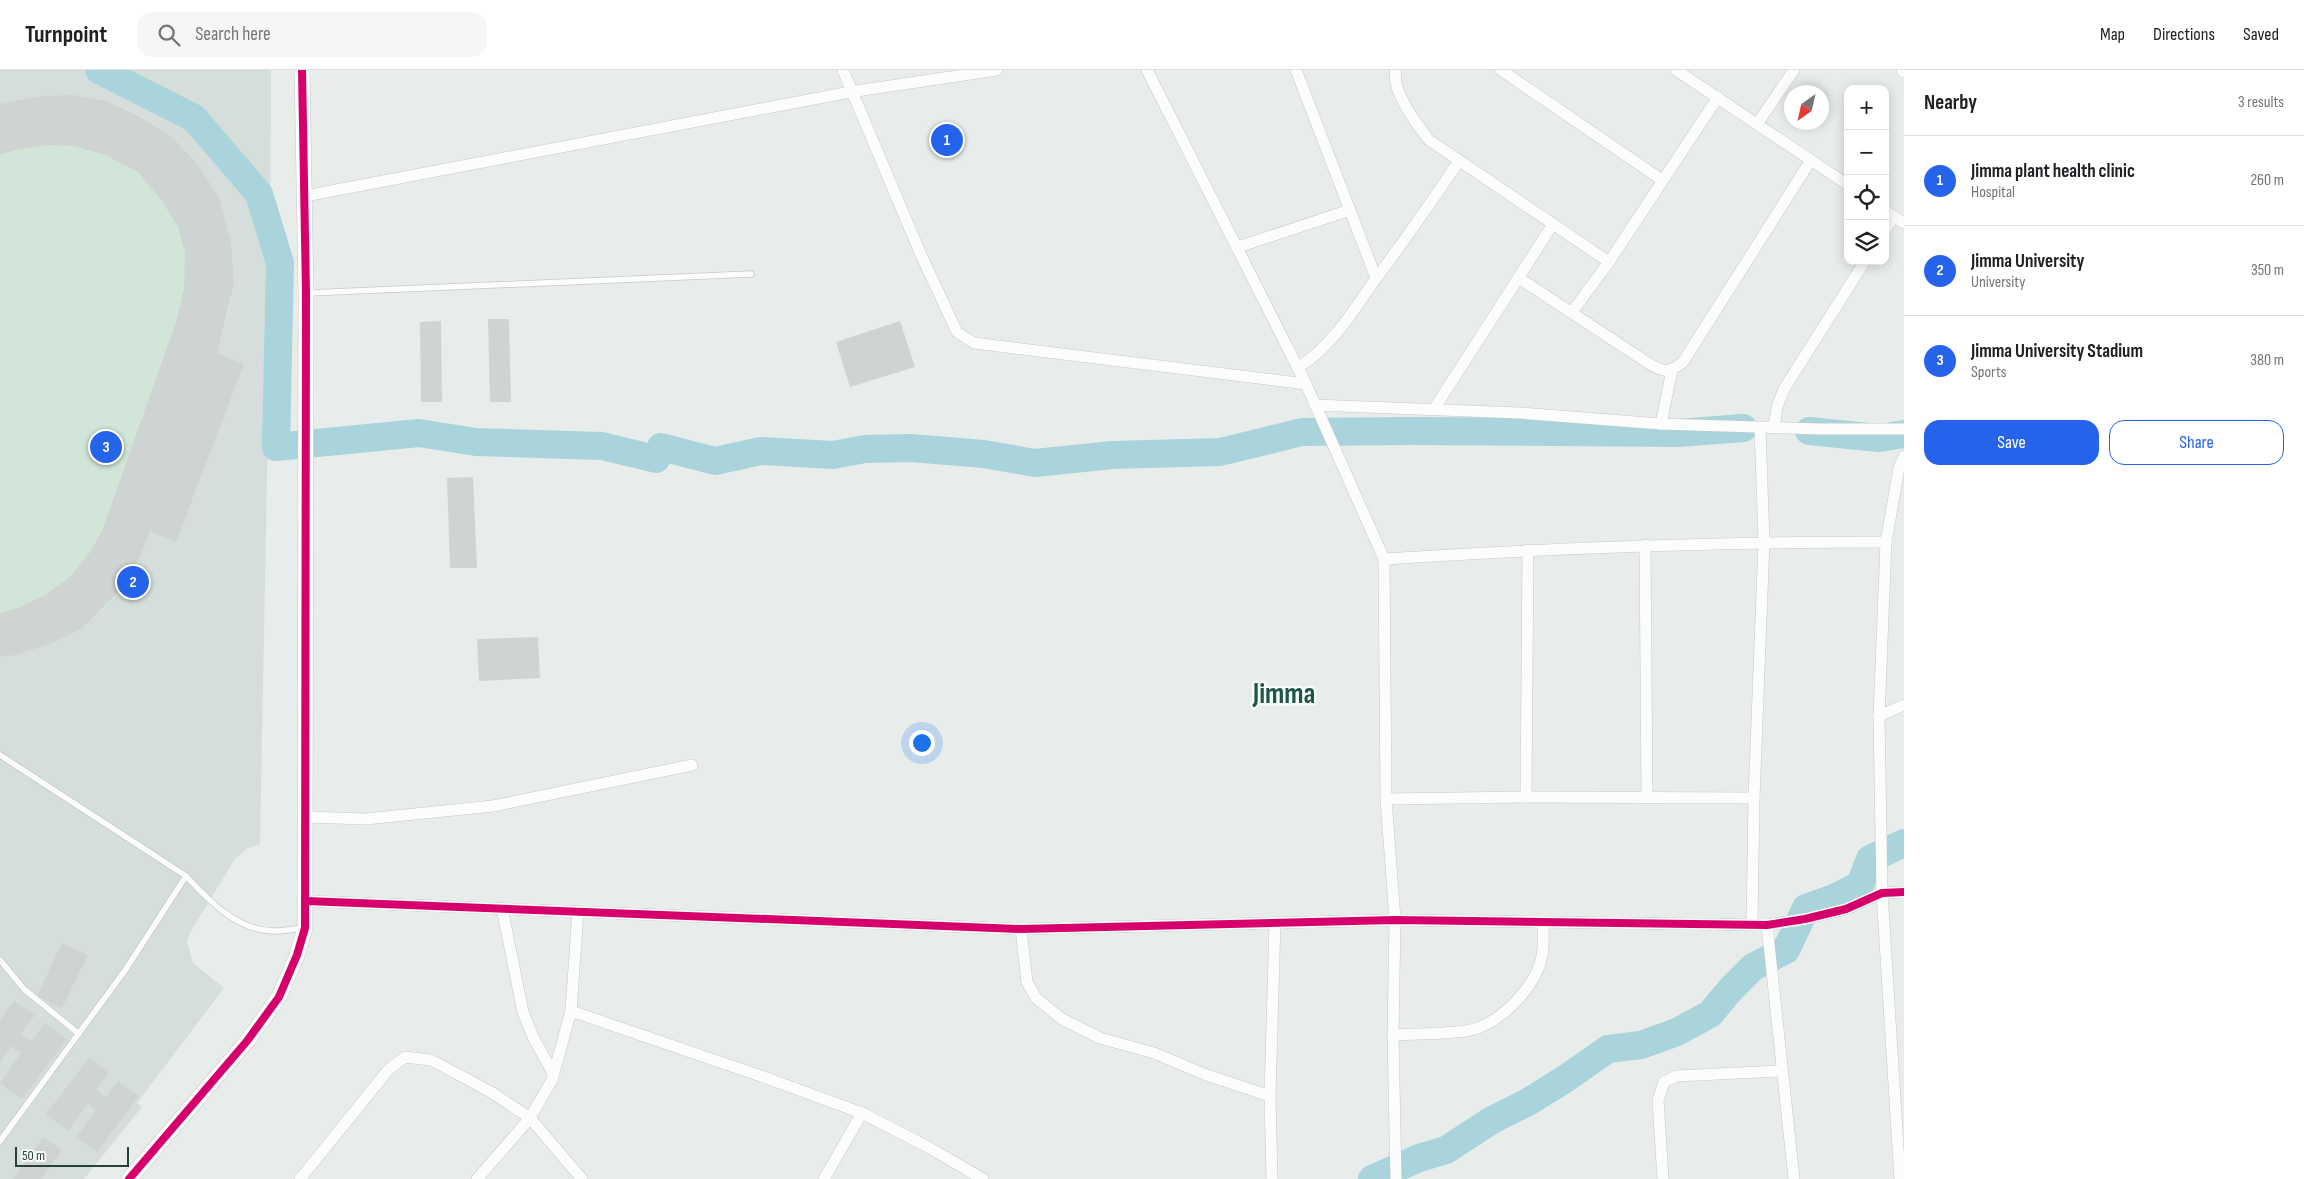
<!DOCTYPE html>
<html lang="en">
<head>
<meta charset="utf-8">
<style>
	body { margin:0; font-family:"Sofia Sans Condensed",sans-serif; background:#f6f6f6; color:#202124 }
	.controls { position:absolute; right:15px; top:15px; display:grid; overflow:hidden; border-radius:10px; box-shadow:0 2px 12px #0003 }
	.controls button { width:45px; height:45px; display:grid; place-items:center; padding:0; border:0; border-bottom:1px solid #e0e0e0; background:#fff; color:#202124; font:25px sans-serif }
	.compass { position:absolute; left:1784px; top:15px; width:45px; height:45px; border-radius:50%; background:#fff; box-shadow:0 2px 12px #0003; rotate:214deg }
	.scale { position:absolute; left:15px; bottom:12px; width:114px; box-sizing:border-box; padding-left:5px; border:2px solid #24423a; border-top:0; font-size:14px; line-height:18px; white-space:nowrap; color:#24423a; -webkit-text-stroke:4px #f7fbf9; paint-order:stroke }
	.you { position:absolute; left:921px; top:672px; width:18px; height:18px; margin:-12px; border:4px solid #fff; border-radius:50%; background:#1a73e8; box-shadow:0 0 0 8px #1a73e833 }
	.badge { display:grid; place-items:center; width:32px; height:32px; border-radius:50%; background:#2563eb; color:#fff; font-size:16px; font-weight:700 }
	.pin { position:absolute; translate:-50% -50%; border:2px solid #fff; box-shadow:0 1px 5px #0006 }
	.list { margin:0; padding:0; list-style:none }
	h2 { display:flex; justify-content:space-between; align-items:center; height:65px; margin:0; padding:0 20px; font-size:21px }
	h2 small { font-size:16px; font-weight:400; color:#757577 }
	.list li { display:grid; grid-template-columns:32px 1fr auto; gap:15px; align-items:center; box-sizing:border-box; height:90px; padding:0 20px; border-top:1px solid #e0e0e0 }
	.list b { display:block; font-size:19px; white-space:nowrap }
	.list p { margin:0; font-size:16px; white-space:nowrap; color:#757577 }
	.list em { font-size:16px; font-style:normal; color:#757577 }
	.actions { display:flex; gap:10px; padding:15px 20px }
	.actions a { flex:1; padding:11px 0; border:1px solid #2563eb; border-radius:15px; text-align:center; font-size:18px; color:#2563eb }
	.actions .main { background:#2563eb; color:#fff }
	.icon { flex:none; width:28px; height:28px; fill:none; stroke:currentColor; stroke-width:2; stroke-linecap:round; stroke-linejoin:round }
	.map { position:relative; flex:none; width:1904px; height:1109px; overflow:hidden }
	header { display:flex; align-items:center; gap:30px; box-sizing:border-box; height:70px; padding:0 25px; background:#fff; border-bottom:1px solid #e0e0e0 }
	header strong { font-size:24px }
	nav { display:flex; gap:28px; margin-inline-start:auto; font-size:18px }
	.search { width:350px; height:45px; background:#f6f6f6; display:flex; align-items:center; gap:12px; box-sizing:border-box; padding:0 18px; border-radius:15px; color:#757577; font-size:19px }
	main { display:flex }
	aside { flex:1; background:#fff }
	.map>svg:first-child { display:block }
	.built { fill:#d6dedb }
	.green { fill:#d1e6d8 }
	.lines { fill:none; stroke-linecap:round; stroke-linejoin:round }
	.river { stroke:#a9d4db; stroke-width:28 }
	.building { fill:#cfd4d2 }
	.service-casing { stroke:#c5cac8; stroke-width:7 }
	.minor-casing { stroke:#c5cac8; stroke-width:12 }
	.tertiary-casing { stroke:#c5cac8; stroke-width:16 }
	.service { stroke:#fcfcfc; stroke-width:5.5 }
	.minor { stroke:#fcfcfc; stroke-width:11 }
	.tertiary { stroke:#fcfcfc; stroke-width:15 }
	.cycleway-casing { stroke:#f7fbf9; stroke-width:11 }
	.cycleway { stroke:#d6006c; stroke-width:8 }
	.labels { text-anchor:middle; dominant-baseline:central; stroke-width:5; stroke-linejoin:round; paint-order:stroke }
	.town-label { font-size:29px; font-weight:bold; fill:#1f5548; stroke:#f7fbf9 }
</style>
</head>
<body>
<header>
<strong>Turnpoint</strong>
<div class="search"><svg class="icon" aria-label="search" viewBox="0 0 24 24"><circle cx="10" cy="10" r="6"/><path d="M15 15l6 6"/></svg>Search here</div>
<nav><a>Map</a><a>Directions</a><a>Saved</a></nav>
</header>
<main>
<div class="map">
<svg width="1904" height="1109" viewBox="0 0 1904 1109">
	<rect width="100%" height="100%" fill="#e8edeb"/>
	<path class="built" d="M0,0H271L270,250L260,774L248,778L235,789L191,861L187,871L193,893L224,918L137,1033L142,1037L84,1109H0Z"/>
	<path class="green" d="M74,25C84,27 97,27 108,31C184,56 238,131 234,212C233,235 223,260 217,283L244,294L176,472L150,461C143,479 136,500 124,516C93,557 50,580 0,587V34L40,26Z"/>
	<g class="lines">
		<g class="river">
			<path d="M99,0L194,48L259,124L280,193L276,377L419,363L476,372L602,376L656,389L661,377L715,391L761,381L833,385L865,379L911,378L984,384L1035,393L1112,385L1220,382L1302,362L1410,361L1678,363L1743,358"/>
			<path d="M1809,361L1879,368L1904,364"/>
			<path d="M1372,1109L1419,1088L1446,1080L1492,1050L1528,1032L1565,1009L1608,979L1641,975L1677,962L1710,944L1731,919L1753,897L1786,880L1806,838L1834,828L1860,815L1870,789L1904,773"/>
		</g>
	</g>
	<g class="building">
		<path d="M74,25L107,31L141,47L172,67L199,96L219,128L231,171L234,213L217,283L244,294L176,472L150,461L139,489L124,516L81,559L50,574L16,585L0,587V543L18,538L45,525L70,507L88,485L102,461L176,252L184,219L185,182L178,157L162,131L138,102L105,85L73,76L46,75L19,79L0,85V34L40,26Z"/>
		<path d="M488,249H509L511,332H490Z"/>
		<path d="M441,251L442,332H421L420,252Z"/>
		<path d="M900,251L915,297L850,317L836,272Z"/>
		<path d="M473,407L477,498H450L447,408Z"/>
		<path d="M538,567L540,608L479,611L477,569Z"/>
		<path d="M62,873L88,885L62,938L37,926Z"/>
		<path d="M14,931L35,945L21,964L31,971L45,953L67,969L22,1029L0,1013L21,983L12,976L0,992V950Z"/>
		<path d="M89,988L109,1003L96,1020L106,1027L118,1011L139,1026L97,1082L76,1067L96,1040L88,1034L68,1061L46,1044Z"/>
		<path d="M43,1067L62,1080L41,1109H13Z"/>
	</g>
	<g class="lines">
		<g class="service-casing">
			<g id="service">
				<path d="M308,223L751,204"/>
				<path d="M0,685L186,806C209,831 239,862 276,861C284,861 294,859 303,858"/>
				<path d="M0,890L24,919L79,964"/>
				<path d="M0,1071L126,899L186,806"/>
			</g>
		</g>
		<g class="minor-casing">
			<g id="minor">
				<path d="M843,0L921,185L957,262L974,273L1306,314"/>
				<path d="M1147,0L1306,314L1384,489L1386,729L1395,850L1393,965L1396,1109"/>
				<path d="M1296,0L1376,208"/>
				<path d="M1396,0C1391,21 1416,53 1429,70L1609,192"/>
				<path d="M1501,0L1662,110"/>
				<path d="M1676,0L1848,115"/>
				<path d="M1902,0L1904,2"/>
				<path d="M1757,54L1794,0"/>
				<path d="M305,126L850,22L997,0"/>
				<path d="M1885,141L1904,153"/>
				<path d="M1885,160L1894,147"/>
				<path d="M1238,177L1350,140"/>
				<path d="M1519,208L1648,293C1664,302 1668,304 1683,292L1811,90"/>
				<path d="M1572,242L1609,192L1718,27"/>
				<path d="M1297,298C1332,277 1352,242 1375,210C1404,171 1432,131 1459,91"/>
				<path d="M1315,335L1519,343L1661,354L1820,359H1904"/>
				<path d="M1434,339L1553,154"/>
				<path d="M1661,354L1672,300"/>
				<path d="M1774,358L1777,337L1784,319L1865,191"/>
				<path d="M1645,475L1647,727"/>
				<path d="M1384,489C1552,478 1718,472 1886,472"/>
				<path d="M1879,646L1904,635"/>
				<path d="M1526,727L1528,480"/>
				<path d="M1386,729L1526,727L1754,728"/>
				<path d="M306,747L366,749L493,736L692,695"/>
				<path d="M306,831L1021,859L1395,850L1767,855L1805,849L1846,839L1882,823L1904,822"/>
				<path d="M502,838L523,942L534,969L553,1003"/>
				<path d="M1752,854L1754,728L1764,472L1760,357"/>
				<path d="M1767,855L1794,1109"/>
				<path d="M1021,859L1027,912L1036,928L1062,949L1100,968L1154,983L1204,1004L1270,1026"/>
				<path d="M571,941L758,1005L862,1043L928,1077L983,1109"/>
				<path d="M1393,965C1417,964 1442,964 1466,961C1498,956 1536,918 1542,886C1544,875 1543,863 1543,852"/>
				<path d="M300,1109L389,999L405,987L431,990L491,1022L530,1048L582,1109"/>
				<path d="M477,1109L530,1048L552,1010L571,941L578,841"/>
				<path d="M824,1109L862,1043"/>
				<path d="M1272,1109L1270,1026L1275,852"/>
				<path d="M1663,1109L1658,1030L1664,1012L1676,1006L1782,1001"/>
				<path d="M1900,1109L1882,823L1879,646L1886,472L1899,398L1904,386"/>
			</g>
		</g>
		<g class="tertiary-casing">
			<path id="tertiary" d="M129,1109L247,971L279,927L297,885L305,858L306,223L302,0"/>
		</g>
		<use href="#service" class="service"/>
		<use href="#minor" class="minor"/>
		<use href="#tertiary" class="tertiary"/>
		<g class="cycleway-casing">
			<g id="cycleway">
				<path d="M306,831L1021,859L1395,850L1767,855L1805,849L1846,839L1882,823L1904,822"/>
				<path d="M129,1109L247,971L279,927L297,885L305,858L306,223L302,0"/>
			</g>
		</g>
		<use href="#cycleway" class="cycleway"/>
	</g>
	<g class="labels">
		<g class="town-label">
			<text x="1284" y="624">Jimma</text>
		</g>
	</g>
</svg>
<div class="controls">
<button>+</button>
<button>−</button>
<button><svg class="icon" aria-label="locate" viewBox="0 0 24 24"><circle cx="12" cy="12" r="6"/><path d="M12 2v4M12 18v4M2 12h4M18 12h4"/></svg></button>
<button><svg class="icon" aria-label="layers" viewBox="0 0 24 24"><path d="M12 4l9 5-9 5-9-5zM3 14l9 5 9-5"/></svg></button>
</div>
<svg class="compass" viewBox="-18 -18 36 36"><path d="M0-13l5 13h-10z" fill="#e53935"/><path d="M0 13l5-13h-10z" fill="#757577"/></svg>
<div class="scale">50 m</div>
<div class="you"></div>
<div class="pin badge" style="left:947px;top:70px">1</div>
<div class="pin badge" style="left:133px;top:512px">2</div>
<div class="pin badge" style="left:106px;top:377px">3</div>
</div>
<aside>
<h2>Nearby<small>3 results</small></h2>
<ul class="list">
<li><span class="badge">1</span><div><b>Jimma plant health clinic</b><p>Hospital</p></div><em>260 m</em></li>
<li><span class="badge">2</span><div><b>Jimma University</b><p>University</p></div><em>350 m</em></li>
<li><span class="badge">3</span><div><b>Jimma University Stadium</b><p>Sports</p></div><em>380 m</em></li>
</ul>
<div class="actions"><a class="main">Save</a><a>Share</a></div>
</aside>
</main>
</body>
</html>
